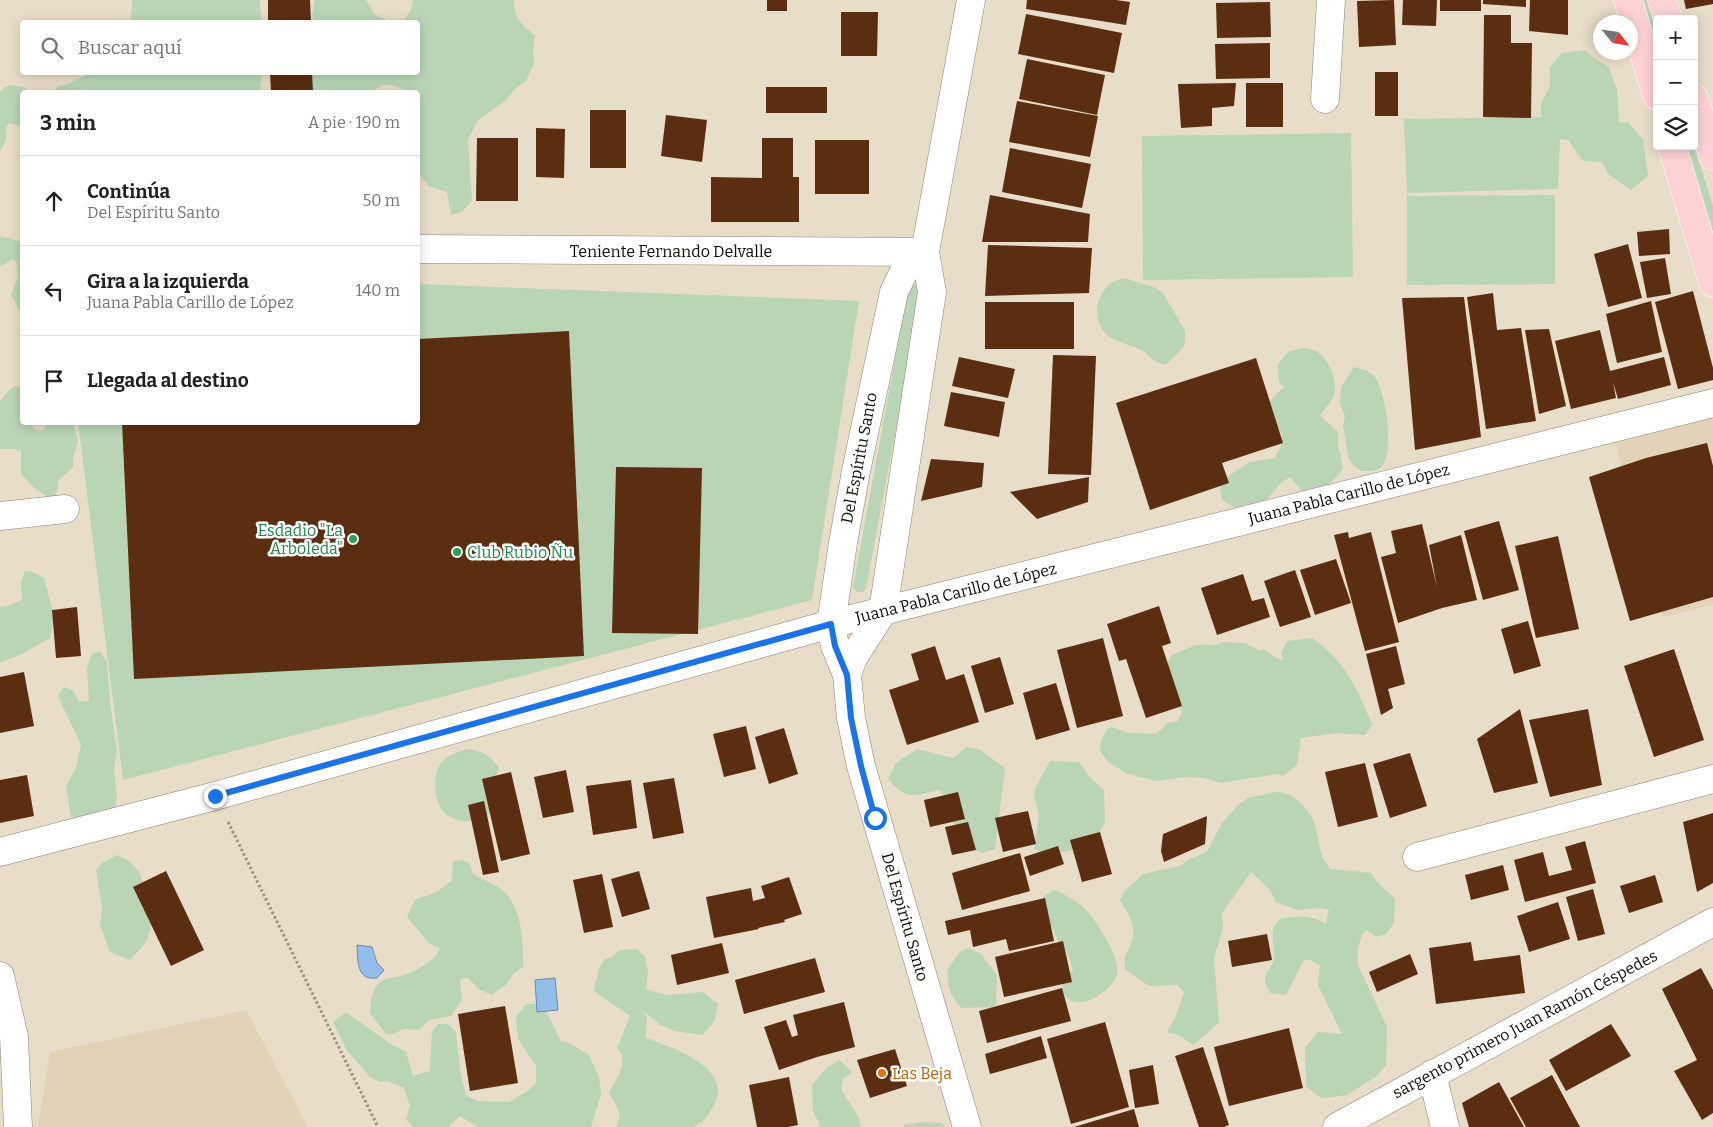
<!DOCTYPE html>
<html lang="es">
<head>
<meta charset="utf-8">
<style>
	body { margin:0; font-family:Bitter,serif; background:#f6f6f6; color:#202124 }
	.controls { position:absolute; right:15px; top:15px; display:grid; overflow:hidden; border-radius:5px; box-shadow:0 2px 12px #0003 }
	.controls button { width:45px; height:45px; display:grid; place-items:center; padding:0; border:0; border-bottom:1px solid #e0e0e0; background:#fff; color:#202124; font:25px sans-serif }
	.compass { position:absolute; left:1593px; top:15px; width:45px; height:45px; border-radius:50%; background:#fff; box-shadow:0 2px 12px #0003; rotate:120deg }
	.stop { position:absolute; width:15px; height:15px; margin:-11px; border:4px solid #1a73e8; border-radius:50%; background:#fff }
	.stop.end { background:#1a73e8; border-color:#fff; box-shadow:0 1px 5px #0008 }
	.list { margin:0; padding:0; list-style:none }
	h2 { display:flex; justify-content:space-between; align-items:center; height:65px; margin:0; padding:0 20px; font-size:21px }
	h2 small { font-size:16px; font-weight:400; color:#757577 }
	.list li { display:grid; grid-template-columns:32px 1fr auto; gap:15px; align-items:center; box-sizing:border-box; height:90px; padding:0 20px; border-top:1px solid #e0e0e0 }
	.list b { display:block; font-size:19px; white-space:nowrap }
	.list p { margin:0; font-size:16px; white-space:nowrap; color:#757577 }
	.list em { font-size:16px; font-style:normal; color:#757577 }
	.icon { flex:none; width:28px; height:28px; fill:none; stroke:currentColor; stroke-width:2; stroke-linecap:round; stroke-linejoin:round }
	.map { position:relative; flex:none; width:1713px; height:1127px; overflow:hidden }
	.search { position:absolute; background:#fff; box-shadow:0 2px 12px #0003; left:20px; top:20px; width:400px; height:55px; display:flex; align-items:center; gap:12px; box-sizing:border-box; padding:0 18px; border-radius:5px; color:#757577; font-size:19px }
	.panel { position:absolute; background:#fff; box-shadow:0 2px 12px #0003; left:20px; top:90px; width:400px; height:335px; border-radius:5px }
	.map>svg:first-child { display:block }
	.built { fill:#e2d3b8 }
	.green { fill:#b9d5b6 }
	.water { fill:#93beea; stroke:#6c89a6 }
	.building { fill:#5c2e11 }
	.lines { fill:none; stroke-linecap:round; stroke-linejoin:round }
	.minor-casing { stroke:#8c826f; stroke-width:29 }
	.primary-casing { stroke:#fff; stroke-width:29 }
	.path { stroke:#9b9283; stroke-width:3; stroke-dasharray:2.5 2.5; stroke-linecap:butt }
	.minor { stroke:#fff; stroke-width:28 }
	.primary { stroke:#fdd2d5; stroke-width:28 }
	.route { stroke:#1a73e8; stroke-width:6 }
	.leisure-dot { fill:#2e9e5b; stroke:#fff; stroke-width:2 }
	.food-dot { fill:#e8710a; stroke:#fff; stroke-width:2 }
	.labels { text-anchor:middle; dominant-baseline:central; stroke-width:5; stroke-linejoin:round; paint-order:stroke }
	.street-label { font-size:16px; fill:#100c06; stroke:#fff }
	.leisure-label { font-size:16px; fill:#27864d; stroke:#fff; text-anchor:end }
	.food-label { font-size:16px; fill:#c56008; stroke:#fff; text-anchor:start }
</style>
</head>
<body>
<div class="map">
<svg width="1713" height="1127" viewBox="0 0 1713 1127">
	<rect width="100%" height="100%" fill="#e8ddc9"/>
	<g class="built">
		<path d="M1713,417V605L1664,617L1615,443Z"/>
		<path d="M246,1010L308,1127H38L50,1052Z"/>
	</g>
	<g class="green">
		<path d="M132,0H260L261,22H131Z"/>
		<path d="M315,0H366L374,14L392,22H315L312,15Z"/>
		<path d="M413,0H514C513,17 522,26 535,35L533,50L534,63L526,81L515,89L505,101L478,120L468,140L472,201L462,212L451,215L447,192L429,187L418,171V92C400,91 386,76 373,92H296V73L418,72V22H403L412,8Z"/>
		<path d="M1638,0H1647L1657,29V58Z"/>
		<path d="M1585,50L1594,58L1609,67L1617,90L1619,123L1628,122L1643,139L1648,176L1631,190L1608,174L1602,162L1583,161L1568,140L1560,139L1558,189L1407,193L1404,119L1541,117V104L1550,85V67L1562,53Z"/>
		<path d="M262,73L260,89L262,92H53L58,86L70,83L90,73Z"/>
		<path d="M12,85L24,87L29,92H22V124L20,126L9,123L6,128C8,137 5,144 0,151V92L5,87Z"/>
		<path d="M1351,133L1353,277L1143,280L1142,136Z"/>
		<path d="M1685,146H1694L1713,206V235Z"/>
		<path d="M1555,195V284L1407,285V196Z"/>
		<path d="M0,236L22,242V314L20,311L11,295L18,277L17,263L13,259L3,265H0Z"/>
		<path d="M1125,278L1156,288L1163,293L1185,331V345L1166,365C1153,363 1152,356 1141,350C1130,344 1116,343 1106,334C1092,319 1095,296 1111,283C1115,280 1121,279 1125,278Z"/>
		<path d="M418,284L859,301L812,600L123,780L78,423L418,422Z"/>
		<path d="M914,284L917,285L922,291L866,588L863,592H857L853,587L908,289Z"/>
		<path d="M1304,348C1308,349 1313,350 1316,351C1330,359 1340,385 1332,400C1329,405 1323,410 1320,415L1338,432V444L1343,468C1334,483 1324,488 1308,495L1299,488L1290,477L1281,483L1268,498L1256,506L1235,508L1222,500L1219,482L1250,462L1275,458L1281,446L1282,434L1273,417L1269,404L1272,398L1284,387L1279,382L1278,364L1289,351Z"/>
		<path d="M1354,367C1361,369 1371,371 1375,377C1386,393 1394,449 1383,465C1378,472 1368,471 1361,471L1352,464L1348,456L1343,426L1345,416L1340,404L1341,387Z"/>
		<path d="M15,386L22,389V422L31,423L34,429L43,431L46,426L45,423H73L78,442L73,459V467L58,481L57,491L52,500L33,487L21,474V451L14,449H0V402L9,390Z"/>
		<path d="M25,571H31L44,578L54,616L50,638L22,654L0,663V607L8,606L22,600L21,583Z"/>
		<path d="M1312,638C1344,659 1359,691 1372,725L1365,735L1337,733L1301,738L1297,765L1283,776L1277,774L1221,783L1204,778L1187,777L1156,781L1126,773L1108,762L1100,751L1101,740L1108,728L1112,727L1130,733L1157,734L1167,723L1178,721L1182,712L1163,675L1171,655L1196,645H1214L1223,642L1245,643L1260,651L1263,649L1276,658L1283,660L1281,653L1287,641Z"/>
		<path d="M100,652L107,662L110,702L117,751L114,769L117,795L115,808L101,817L84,824L71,817L66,786L76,768L81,745L58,696L64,687L73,690L79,702L89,701L87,668L92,653Z"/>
		<path d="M967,747L979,749L1005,768L995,849L982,853L960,844L950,810L951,802L939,790C913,796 907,801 888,779L896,763L917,749L953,758Z"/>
		<path d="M467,749C483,751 490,755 499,768L495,779L489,814L486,819C476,821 464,823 455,819C451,818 444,813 442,810C434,799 432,772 442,762C448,755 459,752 467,749Z"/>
		<path d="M1050,761L1079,762L1090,777L1104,790L1105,822L1093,845L1050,855L1034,849L1039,815L1034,795L1035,789Z"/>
		<path d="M1275,792C1292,791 1310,808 1315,825C1318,835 1319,846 1322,856C1324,860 1328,865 1330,869L1371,873L1379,884L1395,899L1394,923L1386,934L1376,937L1367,930L1363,933C1358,945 1356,954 1359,967L1387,1027L1386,1065L1377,1076L1347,1095L1321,1098L1306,1086L1305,1048L1318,1032L1342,1034L1318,985L1320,965L1310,960H1304L1286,995L1270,993L1265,983L1266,973C1281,959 1270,946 1273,930C1274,926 1278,922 1280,919C1297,916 1310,915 1326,924L1329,910L1319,908L1297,910L1276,902L1270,890L1251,872L1222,913L1223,928L1214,958L1219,1023L1193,1045L1180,1036L1167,1032L1175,1018L1184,992L1177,985L1149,986L1126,970C1122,954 1127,955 1132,941C1137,926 1127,912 1120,900L1123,893L1143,874L1180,866L1188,860L1207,852L1222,823L1238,805L1248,798Z"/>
		<path d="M117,855L129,861L140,873L151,918L150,931L145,944L130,960L110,952L100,925L102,909L96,870L102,863Z"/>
		<path d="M463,860L470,864L473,874C482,879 492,883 501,889C522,904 524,944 523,967L514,973L506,985L491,995L480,990L467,977L460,980L462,1000L451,1016L429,1020L419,1030L404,1029L390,1035L385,1033L370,1013C371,1003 371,992 378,984C385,977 395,978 404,975C416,972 435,960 440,949L428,942L407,917L415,900L438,891L452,880L453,861Z"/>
		<path d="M1054,890C1064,894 1075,900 1083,907C1095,918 1121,958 1117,974C1114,988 1089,1005 1075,1002C1070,1001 1066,996 1063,993L1062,982L1073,970L1068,954L1059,944L1053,929L1040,910L1043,897Z"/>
		<path d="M969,948L981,954L997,975L996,1005L994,1007L962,1008C950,998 946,983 948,968L961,951Z"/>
		<path d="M636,949L645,956L648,973L646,989L667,995L703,992L718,1004L715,1020L703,1035L674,1031L661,1025L644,1012L647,1017L646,1038C672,1047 734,1068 714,1105C709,1114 703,1123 693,1127H616C624,1113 616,1106 609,1093C616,1080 630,1061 617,1048L630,1016L594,991L599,968L605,959L612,957L620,950Z"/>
		<path d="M526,1004C529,1004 534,1003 538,1005C548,1009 555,1031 561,1041L571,1044L589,1055L599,1077L601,1095L591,1127H478L460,1116L448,1127H413L406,1119L410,1106L404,1088L388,1081L380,1082L370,1077L360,1065L347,1051L333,1022L346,1012L389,1043L406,1052L413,1076L430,1071L432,1031L438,1024H448L456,1032L461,1076L466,1095L477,1101L509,1102L525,1093L536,1083V1066L518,1039L516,1017Z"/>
		<path d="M839,1060L852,1072L843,1079L841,1089L859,1118L861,1127H818L820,1125L813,1111L812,1085L827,1067Z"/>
		<path d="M923,1122L941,1123L945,1127H903L904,1125Z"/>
	</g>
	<g class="water">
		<path d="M357,945L372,947L377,963L384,970L377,978C356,981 358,960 357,945Z"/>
		<path d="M555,978L558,1010L537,1012L535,980Z"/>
	</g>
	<g class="building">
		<path d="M268,0H310L311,22H268Z"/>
		<rect x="767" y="0" width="20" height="11"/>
		<path d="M1027,0H1116L1130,2L1126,25L1026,9Z"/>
		<path d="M1394,0L1396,45L1359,47L1357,1Z"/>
		<path d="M1403,0H1437L1436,26L1402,25Z"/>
		<rect x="1440" y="0" width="41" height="11"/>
		<path d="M1483,0H1526V7L1483,4Z"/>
		<path d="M1530,0H1568V35L1529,31Z"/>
		<path d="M1684,0H1713V4L1686,9Z"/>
		<path d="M1270,2L1271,37L1217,38L1216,3Z"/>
		<path d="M841,12H878L877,56H841Z"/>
		<path d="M1026,14L1122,33L1114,73L1018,54Z"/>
		<path d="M1484,15H1511V43H1532L1531,118L1483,117Z"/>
		<path d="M1270,43V78L1216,79L1215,44Z"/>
		<path d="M1027,59L1105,75L1097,115L1019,99Z"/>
		<path d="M270,72H312L313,92H271Z"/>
		<rect x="1375" y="72" width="23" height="44"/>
		<path d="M1236,83L1234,106L1212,108V126L1181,128L1178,84Z"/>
		<rect x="1246" y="83" width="37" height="44"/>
		<rect x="766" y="87" width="61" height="26"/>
		<path d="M1017,101L1098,116L1090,157L1009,142Z"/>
		<rect x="590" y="110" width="36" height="58"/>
		<path d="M666,115L707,120L702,162L661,156Z"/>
		<path d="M536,128L565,129L564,178L536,177Z"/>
		<path d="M477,138H518V201H476Z"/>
		<path d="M762,138H793V177H799V222H711V177L762,178Z"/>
		<rect x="815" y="140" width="54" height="54"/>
		<path d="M1010,148L1091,164L1082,208L1002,192Z"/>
		<path d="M990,195L1090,214L1088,242H982Z"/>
		<path d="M1669,229L1670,254L1639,256L1637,232Z"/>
		<path d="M1628,244L1642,298L1608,307L1594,254Z"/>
		<path d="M988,245L1092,248L1089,293L985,296Z"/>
		<path d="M1665,258L1671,294L1647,298L1640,262Z"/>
		<path d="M1693,291L1713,368V380L1678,389L1655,302Z"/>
		<path d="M1493,293L1497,330L1521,328L1536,421L1486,429L1467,297Z"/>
		<path d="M1464,297L1481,437L1415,450L1402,298Z"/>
		<path d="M1651,301L1662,352L1617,363L1606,314Z"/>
		<rect x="985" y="302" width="89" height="47"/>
		<path d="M1549,329L1566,406L1539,414L1525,330Z"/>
		<path d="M1600,330L1610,371L1664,357L1671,385L1618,399L1613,382L1616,398L1571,409L1555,341Z"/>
		<path d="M569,331L584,656L134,679L122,422H418V339Z"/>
		<path d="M1053,355L1096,356L1091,475L1048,474Z"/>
		<path d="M959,357L1015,369L1008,398L952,386Z"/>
		<path d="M1256,358L1283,443L1222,463L1229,483L1150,510L1116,403Z"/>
		<path d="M951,392L1005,402L999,437L944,426Z"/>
		<path d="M1707,443L1713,466V597L1630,621L1589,477L1646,458Z"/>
		<path d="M931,459L984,463L982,487L921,501Z"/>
		<path d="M616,467L702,468L698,634L612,633Z"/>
		<path d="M1089,477L1088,502L1037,519L1010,492Z"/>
		<path d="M1499,521L1519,590L1483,600L1464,531Z"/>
		<path d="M1422,524L1437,587L1429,545L1461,535L1477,600L1442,608L1398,623L1381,557L1396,553L1391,531Z"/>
		<path d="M1348,532L1349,538L1371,532L1399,642L1365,651L1334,535Z"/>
		<path d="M1558,536L1579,629L1536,638L1515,546Z"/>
		<path d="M1336,559L1351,603L1315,615L1300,570Z"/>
		<path d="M1295,570L1311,617L1280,627L1264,581Z"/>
		<path d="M1243,574L1252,601L1264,598L1270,617L1217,635L1201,588Z"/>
		<path d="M1159,606L1171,643L1162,646L1182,706L1146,718L1126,659L1119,661L1107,624Z"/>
		<path d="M77,607L81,656L56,658L52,610Z"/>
		<path d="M1528,621L1541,666L1514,674L1501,629Z"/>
		<path d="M1103,638L1123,716L1077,728L1057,650Z"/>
		<path d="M935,646L946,680L964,674L979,722L907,745L889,690L919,680L911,654Z"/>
		<path d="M1396,646L1405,684L1388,689L1393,708L1381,715L1366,654Z"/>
		<path d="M1674,649L1704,740L1654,757L1624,666Z"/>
		<path d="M1000,657L1014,704L985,713L971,666Z"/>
		<path d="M24,672L34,726L0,733V677Z"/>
		<path d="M1056,683L1070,730L1036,740L1023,693Z"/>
		<path d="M1520,709L1538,783L1494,793L1477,739Z"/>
		<path d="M1588,709L1602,785L1550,797L1529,720Z"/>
		<path d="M746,726L756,769L724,777L713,734Z"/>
		<path d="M784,728L798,774L769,784L755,737Z"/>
		<path d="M1410,753L1427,806L1390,818L1373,764Z"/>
		<path d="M1365,763L1378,817L1338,827L1325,772Z"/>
		<path d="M566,770L574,812L543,818L534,777Z"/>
		<path d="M511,772L530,854L501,861L482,779Z"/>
		<path d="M27,775L34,816L0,823V780Z"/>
		<path d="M674,778L684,833L653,839L643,783Z"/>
		<path d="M631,780L637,828L593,835L586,786Z"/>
		<path d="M958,792L965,819L930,827L924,800Z"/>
		<path d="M484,801L499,872L483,875L468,805Z"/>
		<path d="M1028,811L1036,844L1003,852L995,818Z"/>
		<path d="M1713,813V883L1697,892L1683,822Z"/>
		<path d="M1207,816L1205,844L1164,862L1161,851L1163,834Z"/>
		<path d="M968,822L976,850L952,855L945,827Z"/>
		<path d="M1100,832L1112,874L1082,882L1070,840Z"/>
		<path d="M1585,841L1596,883L1525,902L1514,860L1543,852L1549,876L1572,870L1565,847Z"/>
		<path d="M1058,846L1064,864L1030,876L1024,857Z"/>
		<path d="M1020,853L1030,891L962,910L952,873Z"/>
		<path d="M1503,865L1509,890L1471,900L1465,875Z"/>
		<path d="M166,871L204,950L171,966L133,887Z"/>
		<path d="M639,871L650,909L622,917L611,879Z"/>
		<path d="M602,874L613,927L584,933L573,880Z"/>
		<path d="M1655,875L1663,902L1629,913L1620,886Z"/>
		<path d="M789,877L802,914L784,920L785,922L758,928L759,929L714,938L706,897L751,888L753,901L765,898L761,886Z"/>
		<path d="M1593,889L1605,934L1578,941L1566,897Z"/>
		<path d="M1045,898L1054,941L1009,951L1006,939L973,947L970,930L948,935L945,921Z"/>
		<path d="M1558,902L1570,939L1529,952L1517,916Z"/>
		<path d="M1267,934L1272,960L1232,967L1228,941Z"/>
		<path d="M1063,941L1072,982L1004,997L995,957Z"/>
		<path d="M1471,942L1474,961L1520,955L1525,993L1436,1004L1429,948Z"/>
		<path d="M722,943L729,973L677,985L671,955Z"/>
		<path d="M1410,954L1418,974L1377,992L1369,972Z"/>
		<path d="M815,958L825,992L744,1014L735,980Z"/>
		<path d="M1701,968L1713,990V1113L1702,1120L1674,1071L1697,1060L1662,989Z"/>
		<path d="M1062,988L1071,1021L987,1043L979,1011Z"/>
		<path d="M844,1002L855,1047L817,1057L779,1070L764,1027L786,1020L792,1037L798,1035L793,1015Z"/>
		<path d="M505,1006L518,1083L470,1091L458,1014Z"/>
		<path d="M1105,1022L1129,1107L1071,1124L1047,1039Z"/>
		<path d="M1611,1024L1631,1056L1566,1091L1549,1060Z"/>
		<path d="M1289,1028L1303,1088L1229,1106L1214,1047Z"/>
		<path d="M1041,1036L1047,1058L990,1074L985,1054Z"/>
		<path d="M1203,1047L1229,1125L1224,1127H1199L1175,1056Z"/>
		<path d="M895,1049L907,1086L870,1098L857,1060Z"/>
		<path d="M1153,1065L1159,1104L1135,1108L1129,1070Z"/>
		<path d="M1552,1075L1580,1127H1526L1510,1098Z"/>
		<path d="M789,1077L798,1125L788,1127H757L749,1085Z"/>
		<path d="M1499,1082L1524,1127H1469L1462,1103Z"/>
		<path d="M1134,1109L1139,1127H1074Z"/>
	</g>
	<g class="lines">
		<g class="minor-casing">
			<g id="minor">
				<path d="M1325,99L1331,0"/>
				<path d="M418,249L925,252"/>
				<path d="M925,252L905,269L894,292L856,471L843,543L831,624L835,646L847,675L851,718L861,766L967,1127"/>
				<path d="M0,516L65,509"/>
				<path d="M847,675L853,658L883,611L932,292L925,252L971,0"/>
				<path d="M0,852L215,796L831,624L1713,403"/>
				<path d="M1417,857L1713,779"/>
				<path d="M0,976L14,1037L18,1127"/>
				<path d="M1432,1074L1445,1127"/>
				<path d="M1337,1127L1713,922"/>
			</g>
		</g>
		<g class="primary-casing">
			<g id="primary">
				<path d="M1628,0L1657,96"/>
				<path d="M1662,0L1668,19"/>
				<path d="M1694,98L1713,156"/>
				<path d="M1672,146L1713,283"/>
			</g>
		</g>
		<path class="path" d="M228,822L378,1127"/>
		<use href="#minor" class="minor"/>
		<use href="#primary" class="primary"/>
	</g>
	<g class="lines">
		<path class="route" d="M215,796L831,624L835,646L847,675L851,718L861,766L875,818"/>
	</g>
	<g class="leisure-dot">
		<circle cx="353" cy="539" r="5"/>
		<circle cx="457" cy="552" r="5"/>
	</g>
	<circle class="food-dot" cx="882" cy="1073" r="5"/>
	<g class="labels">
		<g class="street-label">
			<text x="671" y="251">Teniente Fernando Delvalle</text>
			<text transform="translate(859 458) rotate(-79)">Del Espíritu Santo</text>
			<text transform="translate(1349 494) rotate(-14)">Juana Pabla Carillo de López</text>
			<text transform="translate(956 593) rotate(-14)">Juana Pabla Carillo de López</text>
			<text transform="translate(905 917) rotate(74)">Del Espíritu Santo</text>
			<text transform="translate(1525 1024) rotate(-28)">sargento primero Juan Ramón Céspedes</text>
		</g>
		<g class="leisure-label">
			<text x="343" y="530">Esdadio "La<tspan x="343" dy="18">Arboleda"</tspan></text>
			<text x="467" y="552" text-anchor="start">Club Rubio Ñu</text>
		</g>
		<g class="food-label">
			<text x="892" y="1073">Las Beja</text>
		</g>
	</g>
</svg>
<div class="controls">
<button>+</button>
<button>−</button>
<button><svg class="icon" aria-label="layers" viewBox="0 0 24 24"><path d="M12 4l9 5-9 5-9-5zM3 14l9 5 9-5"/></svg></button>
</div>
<svg class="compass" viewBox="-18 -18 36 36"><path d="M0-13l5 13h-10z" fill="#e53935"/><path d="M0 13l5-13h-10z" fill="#757577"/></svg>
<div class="stop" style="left:875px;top:818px"></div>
<div class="stop end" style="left:215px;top:796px"></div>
<div class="search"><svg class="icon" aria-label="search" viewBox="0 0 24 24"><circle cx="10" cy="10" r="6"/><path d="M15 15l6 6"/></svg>Buscar aquí</div>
<section class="panel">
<h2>3 min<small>A pie · 190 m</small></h2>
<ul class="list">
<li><svg class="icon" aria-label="ahead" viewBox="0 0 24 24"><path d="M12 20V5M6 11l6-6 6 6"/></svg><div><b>Continúa</b><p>Del Espíritu Santo</p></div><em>50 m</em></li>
<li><svg class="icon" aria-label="left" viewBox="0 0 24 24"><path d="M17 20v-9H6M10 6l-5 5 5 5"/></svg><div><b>Gira a la izquierda</b><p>Juana Pabla Carillo de López</p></div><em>140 m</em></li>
<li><svg class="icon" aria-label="arrive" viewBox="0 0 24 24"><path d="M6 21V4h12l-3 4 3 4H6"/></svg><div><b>Llegada al destino</b></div></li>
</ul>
</section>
</div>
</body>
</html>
